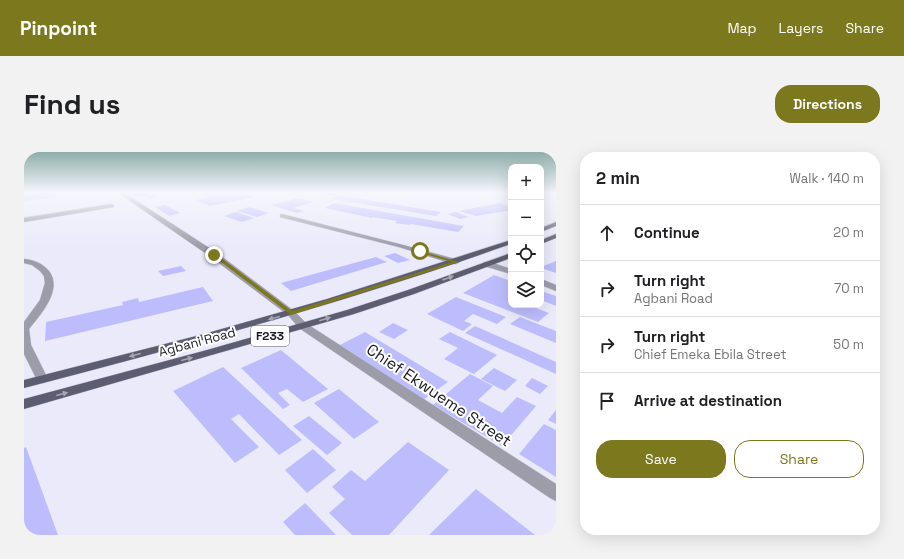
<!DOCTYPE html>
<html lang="en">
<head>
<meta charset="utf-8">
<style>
	body { margin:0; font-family:"Space Grotesk",sans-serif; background:#f2f2f2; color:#202124 }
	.controls { position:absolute; right:12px; top:12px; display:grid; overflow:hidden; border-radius:8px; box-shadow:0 4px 16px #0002 }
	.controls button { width:36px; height:36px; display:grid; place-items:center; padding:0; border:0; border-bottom:1px solid #e0e0e0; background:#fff; color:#202124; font:20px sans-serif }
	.stop { position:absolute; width:12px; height:12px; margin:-9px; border:3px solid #7b781e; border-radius:50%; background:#fff }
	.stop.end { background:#7b781e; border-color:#fff; box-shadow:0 1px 4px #0008 }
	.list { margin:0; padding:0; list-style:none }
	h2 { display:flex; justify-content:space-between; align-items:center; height:52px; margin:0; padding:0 16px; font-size:17px }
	h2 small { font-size:13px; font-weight:400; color:#757577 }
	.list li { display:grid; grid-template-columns:26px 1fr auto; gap:12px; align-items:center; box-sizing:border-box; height:56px; padding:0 16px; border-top:1px solid #e0e0e0 }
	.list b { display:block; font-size:15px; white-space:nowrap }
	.list p { margin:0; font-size:13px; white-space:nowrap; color:#757577 }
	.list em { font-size:13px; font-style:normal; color:#757577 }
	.actions { display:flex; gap:8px; padding:12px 16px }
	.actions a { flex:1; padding:9px 0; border:1px solid #7b781e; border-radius:16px; text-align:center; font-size:14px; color:#7b781e }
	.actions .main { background:#7b781e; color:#fff }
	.icon { flex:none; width:22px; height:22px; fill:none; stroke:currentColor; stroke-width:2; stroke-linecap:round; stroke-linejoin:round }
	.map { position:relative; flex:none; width:532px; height:383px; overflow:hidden; border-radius:16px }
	header { display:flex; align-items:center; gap:24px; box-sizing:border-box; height:56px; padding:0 20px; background:#7b781e; color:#fff }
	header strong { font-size:19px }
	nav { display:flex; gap:22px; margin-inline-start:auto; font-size:14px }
	.intro { display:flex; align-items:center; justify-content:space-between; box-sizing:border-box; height:96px; padding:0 24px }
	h1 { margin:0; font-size:28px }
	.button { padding:10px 18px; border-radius:16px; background:#7b781e; color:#fff; font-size:14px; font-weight:700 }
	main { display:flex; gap:24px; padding:0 24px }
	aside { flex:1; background:#fff; border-radius:16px; box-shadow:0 4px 16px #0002 }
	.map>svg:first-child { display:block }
	.building { fill:#bdbdfd }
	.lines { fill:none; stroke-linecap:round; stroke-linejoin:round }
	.minor-casing { stroke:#c4c4d4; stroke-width:1 }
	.primary-casing { stroke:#c4c4d4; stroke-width:1 }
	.minor { fill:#9d9da9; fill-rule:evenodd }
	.primary { fill:#5c5d70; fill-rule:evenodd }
	.oneway { fill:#a5a6b0 }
	.route { fill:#7b781e }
	.labels { text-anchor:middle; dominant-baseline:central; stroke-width:4; stroke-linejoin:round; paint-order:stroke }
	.shield { fill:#fff; stroke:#5e5e65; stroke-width:1 }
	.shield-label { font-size:12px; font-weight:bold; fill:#191923 }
	.street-label { font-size:13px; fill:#191923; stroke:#fff }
	.near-street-label { font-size:16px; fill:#191923; stroke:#fff }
</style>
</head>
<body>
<header>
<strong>Pinpoint</strong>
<nav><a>Map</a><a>Layers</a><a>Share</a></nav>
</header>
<div class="intro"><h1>Find us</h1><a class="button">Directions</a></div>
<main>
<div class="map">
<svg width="532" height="383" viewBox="0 0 532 383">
	<rect width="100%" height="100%" fill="#eaeafb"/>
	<g class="building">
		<path d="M0,40H31L33,45L0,49Z"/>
		<path d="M107,40H123L127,43L133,44L125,46L121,44L113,45Z"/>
		<path d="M176,40H185L187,41L185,42L191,44H193L188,42L194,41L193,40H217L230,45L186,54L172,48L187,45Z"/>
		<path d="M300,40H316L310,44L297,42Z"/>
		<path d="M314,43L417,60L412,64L308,47Z"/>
		<path d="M275,46L289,50L269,56L280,59L273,61L247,53Z"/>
		<path d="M310,51L440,74L434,80L387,72L385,73L371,71L373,69L349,65L348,66L301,56Z"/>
		<path d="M476,51L487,55V58L452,64L435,59Z"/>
		<path d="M141,53L156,61L145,64L131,55Z"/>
		<path d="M225,55L245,61L233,65L213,59Z"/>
		<path d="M212,60L230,66L218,70L200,64Z"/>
		<path d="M432,60L445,65L436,67L423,62Z"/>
		<path d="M371,101L386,108L374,111L360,104Z"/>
		<path d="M352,105L363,110L267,139L257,131Z"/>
		<path d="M532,109V121L517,116V115Z"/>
		<path d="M157,114L162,119L139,124L134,119Z"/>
		<path d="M470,123L487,129V153H504L525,161L514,170L439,141Z"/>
		<path d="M179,135L189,149L21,189L22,170L99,153L98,150L114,146L115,150Z"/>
		<path d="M517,139L532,144V154L517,148Z"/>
		<path d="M432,145L482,165L473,172L449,162L440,169L448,172L439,179L403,162Z"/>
		<path d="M496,165L532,179V191L486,172Z"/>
		<path d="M369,171L384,178L370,187L355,180Z"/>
		<path d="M451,174L532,210V222L441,181Z"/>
		<path d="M341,180L424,230L399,248L316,193Z"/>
		<path d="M426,180L473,203L450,222L420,207L434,196L415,187Z"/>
		<path d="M257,198L304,237L279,250L263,237L254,241L266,253L259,257L217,216Z"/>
		<path d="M199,215L278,288L255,303L215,262L207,267L235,295L211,311L149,239Z"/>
		<path d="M470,216L493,228L481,239L457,227Z"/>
		<path d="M446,222L469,234L454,248L478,261L493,245L512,254L478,294L409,253Z"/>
		<path d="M508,226L524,234L516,242L501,234Z"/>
		<path d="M315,237L355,270L330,287L290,251Z"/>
		<path d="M532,258V272L524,268Z"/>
		<path d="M285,264L318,291L303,303L269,274Z"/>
		<path d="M520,272L532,278V325L495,302Z"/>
		<path d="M384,290L425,318L365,383H328L305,361L321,347L308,335L327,318L341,329Z"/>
		<path d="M2,295L34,383H0V296Z"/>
		<path d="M289,297L312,318L283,341L261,318Z"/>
		<path d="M452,337L511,383H405Z"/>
		<path d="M281,351L312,383H271L259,370Z"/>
	</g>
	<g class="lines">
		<g class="minor-casing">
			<g id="minor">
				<path d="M93,40H99L193,101L270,159L283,172L532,332V349L526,346L275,176L264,163L187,105Z"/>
				<path d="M88,52L90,53V55L0,70V66Z"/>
				<path d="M258,62L379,93L435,108L436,110L432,112H429L375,95L256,65V63Z"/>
				<path d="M0,107C10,108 18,111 25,119C39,138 17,162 5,177L7,193L24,227L22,230L18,231L14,230L0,202V170L16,148L21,131L20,124L16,119L8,113L0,111Z"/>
				<path d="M460,110H466L487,117V122L460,114Z"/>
				<path d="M517,127L532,133V139L517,133Z"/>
			</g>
		</g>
		<g class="primary-casing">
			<g id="primary">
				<path d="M532,70V74L517,80V76Z"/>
				<path d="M532,82V86L517,92V88Z"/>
				<path d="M487,88V92C327,149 164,193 0,236V228L180,182L303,147Z"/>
				<path d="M487,101V106L390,142L330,162L0,257V247L183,198L323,158L384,138Z"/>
			</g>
		</g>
		<use href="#minor" class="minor"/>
		<use href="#primary" class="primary"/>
	</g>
	<defs><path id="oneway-solid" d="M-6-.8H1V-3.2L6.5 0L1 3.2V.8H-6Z"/></defs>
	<g class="oneway">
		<use href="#oneway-solid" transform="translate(424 126) rotate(-20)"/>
		<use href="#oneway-solid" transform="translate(250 166) rotate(165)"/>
		<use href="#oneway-solid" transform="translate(301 167) rotate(-17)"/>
		<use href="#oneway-solid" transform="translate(111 203) rotate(165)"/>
		<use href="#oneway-solid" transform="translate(163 207) rotate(-15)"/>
		<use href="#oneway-solid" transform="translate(38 242) rotate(-15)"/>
	</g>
	<linearGradient id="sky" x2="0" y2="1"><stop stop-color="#8eaea9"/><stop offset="0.43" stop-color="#f6f6fd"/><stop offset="1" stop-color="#f6f6fd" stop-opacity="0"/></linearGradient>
	<rect width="532" height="94" fill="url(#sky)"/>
	<path class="route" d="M394,98L435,110L267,163L188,103L192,102L268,159L428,110L394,100Z"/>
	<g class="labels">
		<rect class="shield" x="227" y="174" width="38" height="20" rx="3"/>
		<g class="shield-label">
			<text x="246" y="184">F233</text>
		</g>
		<g class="street-label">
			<text transform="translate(173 190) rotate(-15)">Agbani Road</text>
		</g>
		<g class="near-street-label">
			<text transform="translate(415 243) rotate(34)">Chief Ekwueme Street</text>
		</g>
	</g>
</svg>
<div class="controls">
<button>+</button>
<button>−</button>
<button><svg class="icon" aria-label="locate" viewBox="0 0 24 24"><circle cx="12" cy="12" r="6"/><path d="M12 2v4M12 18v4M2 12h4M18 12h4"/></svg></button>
<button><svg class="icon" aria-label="layers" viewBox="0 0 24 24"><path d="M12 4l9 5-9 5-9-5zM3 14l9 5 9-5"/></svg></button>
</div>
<div class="stop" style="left:396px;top:99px"></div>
<div class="stop end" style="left:190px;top:103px"></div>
</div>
<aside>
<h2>2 min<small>Walk · 140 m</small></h2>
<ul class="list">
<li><svg class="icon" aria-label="ahead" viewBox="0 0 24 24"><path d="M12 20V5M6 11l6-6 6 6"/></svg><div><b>Continue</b></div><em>20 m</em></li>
<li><svg class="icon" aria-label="right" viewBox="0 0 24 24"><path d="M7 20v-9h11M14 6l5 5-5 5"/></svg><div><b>Turn right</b><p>Agbani Road</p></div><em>70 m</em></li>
<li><svg class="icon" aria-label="right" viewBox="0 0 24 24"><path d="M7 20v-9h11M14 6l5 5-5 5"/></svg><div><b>Turn right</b><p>Chief Emeka Ebila Street</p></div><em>50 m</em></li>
<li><svg class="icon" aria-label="arrive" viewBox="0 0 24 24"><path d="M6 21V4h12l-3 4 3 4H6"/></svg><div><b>Arrive at destination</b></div></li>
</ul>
<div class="actions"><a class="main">Save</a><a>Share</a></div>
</aside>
</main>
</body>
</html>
